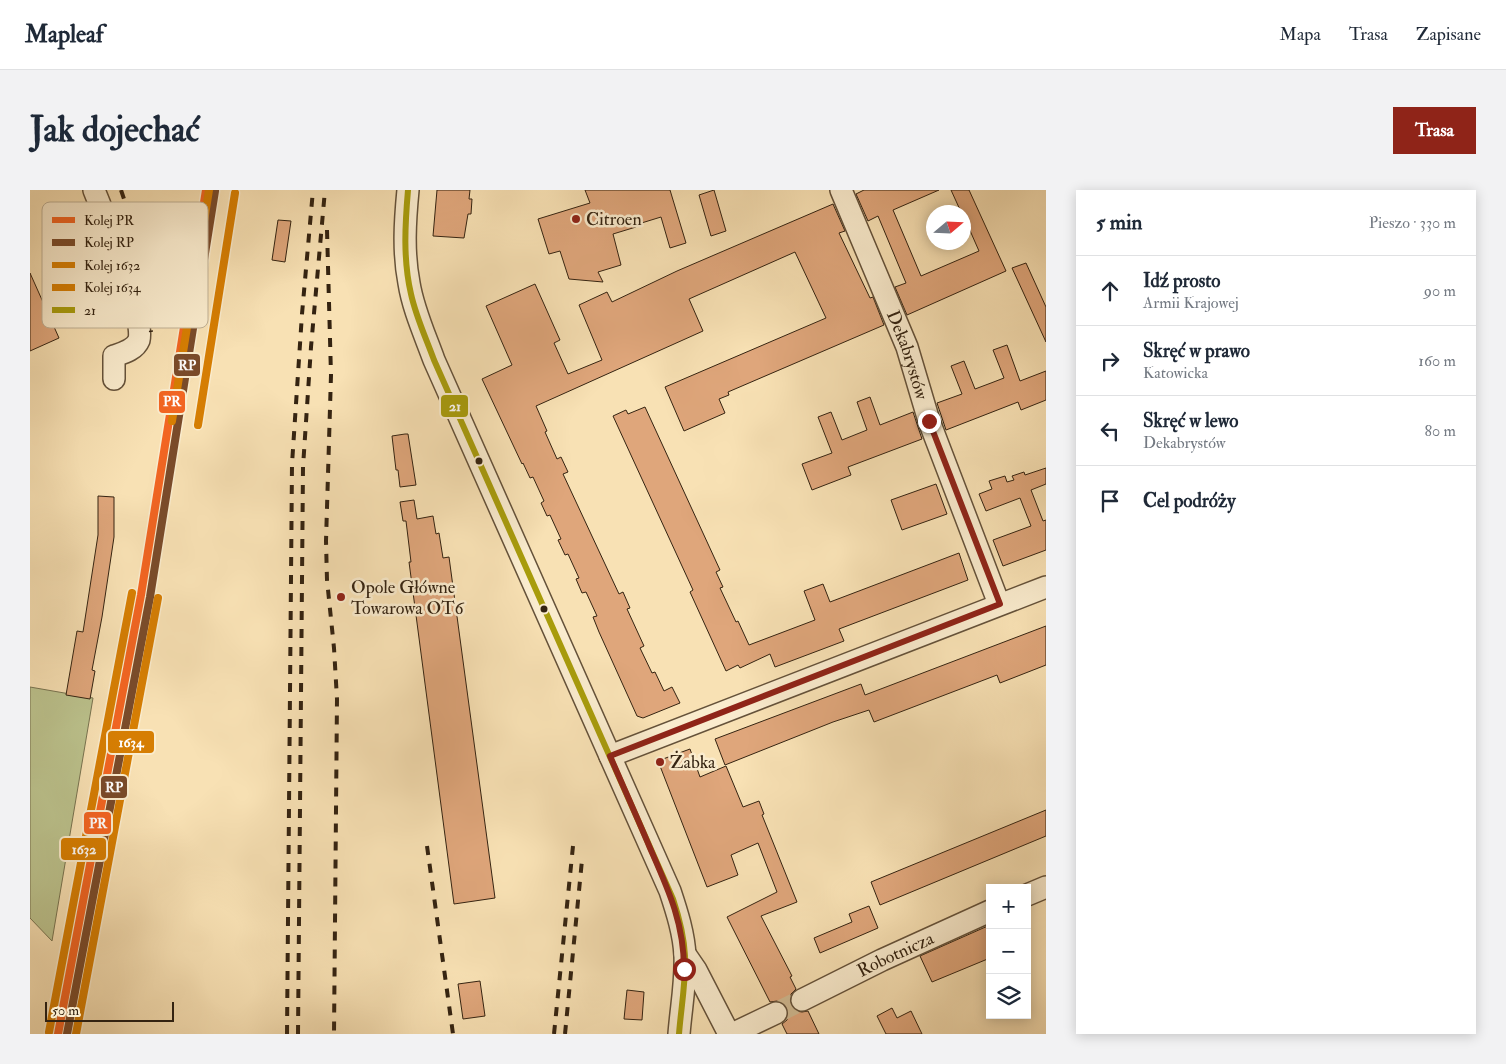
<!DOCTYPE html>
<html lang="pl">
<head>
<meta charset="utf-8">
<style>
	body { margin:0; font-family:"IM FELL Double Pica",serif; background:#f2f2f3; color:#1f2937 }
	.controls { position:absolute; right:15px; bottom:15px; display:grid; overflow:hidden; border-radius:0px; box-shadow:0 2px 12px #0003 }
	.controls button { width:45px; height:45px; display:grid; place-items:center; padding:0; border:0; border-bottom:1px solid #e0e1e3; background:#fff; color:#1f2937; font:25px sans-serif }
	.compass { position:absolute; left:896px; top:15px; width:45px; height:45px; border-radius:50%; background:#fff; box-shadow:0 2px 12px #0003; rotate:71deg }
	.scale { position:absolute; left:15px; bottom:12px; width:129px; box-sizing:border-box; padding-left:5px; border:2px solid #342311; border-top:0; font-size:14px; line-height:18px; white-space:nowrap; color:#342311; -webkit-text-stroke:4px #faecce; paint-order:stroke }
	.stop { position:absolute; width:15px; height:15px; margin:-11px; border:4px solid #8f2418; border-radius:50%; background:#fff }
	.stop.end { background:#8f2418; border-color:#fff; box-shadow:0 1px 5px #0008 }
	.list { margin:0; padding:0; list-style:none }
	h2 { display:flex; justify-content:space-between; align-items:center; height:65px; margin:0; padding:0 20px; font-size:21px }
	h2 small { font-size:16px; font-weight:400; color:#747a83 }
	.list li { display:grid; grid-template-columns:32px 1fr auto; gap:15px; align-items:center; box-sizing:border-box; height:70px; padding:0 20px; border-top:1px solid #e0e1e3 }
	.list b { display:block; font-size:19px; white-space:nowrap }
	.list p { margin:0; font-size:16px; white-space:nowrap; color:#747a83 }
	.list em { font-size:16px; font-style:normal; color:#747a83 }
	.icon { flex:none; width:28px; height:28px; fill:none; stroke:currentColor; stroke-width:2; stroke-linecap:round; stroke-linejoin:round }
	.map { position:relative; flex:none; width:1016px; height:844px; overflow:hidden; border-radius:0px }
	header { display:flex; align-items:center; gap:30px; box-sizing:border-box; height:70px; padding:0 25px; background:#fff; border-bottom:1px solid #e0e1e3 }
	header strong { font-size:24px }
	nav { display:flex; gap:28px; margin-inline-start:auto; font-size:18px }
	.intro { display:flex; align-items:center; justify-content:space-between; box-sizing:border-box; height:120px; padding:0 30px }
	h1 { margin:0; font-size:35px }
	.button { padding:12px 22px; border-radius:0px; background:#8f2418; color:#fff; font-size:18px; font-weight:700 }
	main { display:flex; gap:30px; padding:0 30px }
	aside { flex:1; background:#fff; border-radius:0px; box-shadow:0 2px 12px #0003 }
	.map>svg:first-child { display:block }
	.green { fill:#bcc38e; stroke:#787350 }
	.building { fill:#dfa67b; stroke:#342311 }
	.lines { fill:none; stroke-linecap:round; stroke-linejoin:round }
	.minor-tunnel { stroke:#d1bb93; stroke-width:21; stroke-dasharray:21 11; stroke-linecap:butt }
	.minor-casing { stroke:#65523a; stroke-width:24 }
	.minor { stroke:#faecce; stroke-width:21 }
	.rail { stroke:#342311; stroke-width:4; stroke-dasharray:9 9; stroke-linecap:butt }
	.bus-1-casing { stroke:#faecce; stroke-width:10 }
	.bus-1 { stroke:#a89c0c; stroke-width:6 }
	.rail-1-casing { stroke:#faecce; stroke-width:11 }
	.rail-2-casing { stroke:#faecce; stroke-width:11 }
	.rail-3-casing { stroke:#faecce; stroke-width:11 }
	.rail-4-casing { stroke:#faecce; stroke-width:11 }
	.rail-1 { stroke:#f26522; stroke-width:8 }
	.rail-2 { stroke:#7a4b2a; stroke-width:8 }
	.rail-3 { stroke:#d67e03; stroke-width:8 }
	.rail-4 { stroke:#d67e03; stroke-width:8 }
	.route { stroke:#8f2418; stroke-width:6 }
	.poi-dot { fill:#8f2418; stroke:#faecce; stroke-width:2 }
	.bus-dot { fill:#342311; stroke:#faecce; stroke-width:2 }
	.labels { text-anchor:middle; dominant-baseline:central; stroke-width:5; stroke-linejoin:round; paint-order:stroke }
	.poi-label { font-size:18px; fill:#342311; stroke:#faecce; text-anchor:start }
	.street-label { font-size:18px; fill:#342311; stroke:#faecce }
	.key { fill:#faecce; stroke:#bfb095; stroke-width:1 }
	.key-label { font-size:14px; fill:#342311 }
	.line-badge { stroke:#faecce; stroke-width:2 }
	.badge-label { font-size:14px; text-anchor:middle; font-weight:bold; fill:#fff }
</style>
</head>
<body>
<header>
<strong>Mapleaf</strong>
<nav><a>Mapa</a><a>Trasa</a><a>Zapisane</a></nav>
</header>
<div class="intro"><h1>Jak dojechać</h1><a class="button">Trasa</a></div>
<main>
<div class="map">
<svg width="1016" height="844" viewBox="0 0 1016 844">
	<rect width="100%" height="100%" fill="#f8e1b4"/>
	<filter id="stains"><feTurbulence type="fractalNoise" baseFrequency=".004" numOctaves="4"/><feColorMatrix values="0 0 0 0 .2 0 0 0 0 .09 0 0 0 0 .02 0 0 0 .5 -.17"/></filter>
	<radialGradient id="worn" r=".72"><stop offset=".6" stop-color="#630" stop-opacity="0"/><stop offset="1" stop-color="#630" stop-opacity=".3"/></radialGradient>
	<path class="green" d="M0,497L63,508L22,751L0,728Z"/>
	<g class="building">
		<path d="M407,0H440L439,9H442L441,24H438L434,48L403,46Z"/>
		<path d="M555,0H640L656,53L640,58L631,27L605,35L606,37L583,44L591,75L568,82L573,92L539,89L530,61L519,64L508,29L560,13Z"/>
		<path d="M684,0L696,41L681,46L669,5Z"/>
		<path d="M834,0H909L863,20L891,86L949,61L934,27V22H931L921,0H939L976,81L877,125L865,97L876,93L848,26L838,31L826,4Z"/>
		<path d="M803,14L815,41L809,43L840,108L843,107L854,135L698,202L699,205L689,209L695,223L654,241L635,197L796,128L765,62L659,109L673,141L506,216L517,241L515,242L527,269L531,267L538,282L533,284L589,404L593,402L600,418L597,419L614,456L610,458L622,483L625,482L634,501L642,497L650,513L613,528L607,526L569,442L563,427L567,426L556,402L552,403L546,389L549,388L538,364L535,365L528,350L531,349L520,325L517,326L511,313L514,311L503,287L500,288L493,273L492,274L452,189L482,175L456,116L505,94L530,150L524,153L538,184L572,170L549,115L577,102L582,112L647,81Z"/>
		<path d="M248,30L261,31L255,72L242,70Z"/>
		<path d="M996,73L1016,117V152L982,78Z"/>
		<path d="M0,83L29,148L0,161Z"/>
		<path d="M977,155L990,191L1016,181V210L991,220L988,212L916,240L907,213L932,204L921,176L934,171L945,199L961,193L974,188L963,160Z"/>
		<path d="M840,207L850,235L883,222L892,249L818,277L821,285L782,300L772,274L802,263L788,227L801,222L812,250L837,240L827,212Z"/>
		<path d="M615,217L690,380L686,382L693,397L690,398L706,432L708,431L719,455L785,430L774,401L793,394L800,412L929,363L938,390L809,439L814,451L745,477L740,464L710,478L708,475L696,481L660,402L663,400L583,226L596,220L598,224Z"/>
		<path d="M375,244H378L386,295L370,297L368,280H366L362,246Z"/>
		<path d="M1016,278V294L1001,300L1013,331L1016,330V360L973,376L963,350L1001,336L990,308L956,321L949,304L962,299L959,291L975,286L977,292L984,290L982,286L994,282L995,285Z"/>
		<path d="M906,294L917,324L872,340L861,310Z"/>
		<path d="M68,306L84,307V347L72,427L62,480L65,481L60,509L36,505L47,441L53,442L68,345Z"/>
		<path d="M384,310L387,329L403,326L406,344L409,343L413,368L419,367L465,708L424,714L379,372H381L376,331H373L370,312Z"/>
		<path d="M1016,436V475L970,493L967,485L844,532L839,520L803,532L695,575L685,549L831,494L835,505Z"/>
		<path d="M660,559L670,587L696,576L713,617L729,611L734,624L732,625L767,712L731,726L762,786L760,787L766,799L761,804L760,809L761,815L766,821L772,822L778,821L789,844H757L752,834L757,830L758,824L757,817L753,812L747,811L740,812L697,727L747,702L728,653L701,665L708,685L677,697L630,576L633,569Z"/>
		<path d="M1016,620V646L850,715L841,692Z"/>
		<path d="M839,716L848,738L790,763L784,748L822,732L819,724Z"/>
		<path d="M960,735V768L902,792L890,766Z"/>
		<path d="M450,791L455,826L433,829L428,794Z"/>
		<path d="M597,800L614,802L612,830L594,829Z"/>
		<path d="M862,818L867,828L881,821L892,844H856L847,826Z"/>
	</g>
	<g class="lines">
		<path class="minor-tunnel" d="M746,823L772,810"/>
		<g class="minor-casing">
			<g id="minor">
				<path d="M64,0C80,40 97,81 107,123C108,131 111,142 109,150C105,160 93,163 84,166V189"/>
				<path d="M378,0C375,31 373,62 379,93C383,119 395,145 404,170L640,701C647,722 654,744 655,766C656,792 651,818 649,844"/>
				<path id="s1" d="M811,0L877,157L899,231L969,414"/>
				<path d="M580,566L1016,397"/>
				<path d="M997,705L1016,697"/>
				<path d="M655,764L666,780L699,844"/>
				<path id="s2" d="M772,810L852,770L960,721"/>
				<path d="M702,844L746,823"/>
			</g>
		</g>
		<use href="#minor" class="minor"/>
		<g class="rail">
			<path d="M91,0C107,46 117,94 121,142"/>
			<path d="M297,40L301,185L296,351L297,390L304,458L307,509L304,844"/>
			<path d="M397,656L423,844"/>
			<path d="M257,844L262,274L272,124L283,0"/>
			<path d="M268,844L273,277L281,157L295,0"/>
			<path d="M524,844L543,656"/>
			<path d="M535,844L552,670"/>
		</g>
		<g class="bus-1-casing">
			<path id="bus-1" d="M378,0C375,35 373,70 381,104C386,127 396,148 404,170L643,709C649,727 654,746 655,766C656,792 651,818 649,844"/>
		</g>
		<use href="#bus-1" class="bus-1"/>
		<g class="rail-1-casing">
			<path id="rail-1" d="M28,844L111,405L176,0"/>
		</g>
		<g class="rail-2-casing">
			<path id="rail-2" d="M37,844L120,407L185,1"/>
		</g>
		<g class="rail-3-casing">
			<g id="rail-3">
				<path d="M142,231L179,0"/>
				<path d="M19,842L102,403"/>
			</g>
		</g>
		<g class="rail-4-casing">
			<g id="rail-4">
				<path d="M168,235L205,3"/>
				<path d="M46,844L128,408"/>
			</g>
		</g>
		<use href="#rail-1" class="rail-1"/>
		<use href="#rail-2" class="rail-2"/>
		<use href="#rail-3" class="rail-3"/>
		<use href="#rail-4" class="rail-4"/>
	</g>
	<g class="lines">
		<path class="route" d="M654,779C654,733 638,699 620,658C607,627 593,596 580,566L970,414L899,231"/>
	</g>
	<g class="poi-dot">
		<circle cx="546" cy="29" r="5"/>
		<circle cx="311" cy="407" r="5"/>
		<circle cx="630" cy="572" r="5"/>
	</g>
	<g class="bus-dot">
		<circle cx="449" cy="271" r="4.5"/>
		<circle cx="514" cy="419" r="4.5"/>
	</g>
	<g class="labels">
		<g class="poi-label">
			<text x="556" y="29">Citroen</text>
			<text x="321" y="397">Opole Główne<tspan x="321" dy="21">Towarowa OT6</tspan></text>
			<text x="640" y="572">Żabka</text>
		</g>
		<g class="street-label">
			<text stroke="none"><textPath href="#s1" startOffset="178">Dekabrystów</textPath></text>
			<text stroke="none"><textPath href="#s2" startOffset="104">Robotnicza</textPath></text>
		</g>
	</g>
	<rect x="12" y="12" width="166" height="126" rx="8" class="key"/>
	<rect x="22" y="27" width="23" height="6" fill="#f26522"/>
	<rect x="22" y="49" width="23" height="7" fill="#7a4b2a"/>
	<rect x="22" y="72" width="23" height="6" fill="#d67e03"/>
	<rect x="22" y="94" width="23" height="7" fill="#d67e03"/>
	<rect x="22" y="117" width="23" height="6" fill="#a89c0c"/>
	<g class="key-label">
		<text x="54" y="35">Kolej PR</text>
		<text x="54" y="57">Kolej RP</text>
		<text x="54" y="80">Kolej 1632</text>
		<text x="54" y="102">Kolej 1634</text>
		<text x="54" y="125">21</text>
	</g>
	<g class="line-badge">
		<rect x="143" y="163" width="28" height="24" rx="5" fill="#7a4b2a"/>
		<rect x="128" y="200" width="28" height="24" rx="5" fill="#f26522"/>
		<rect x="410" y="204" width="29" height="24" rx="5" fill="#a89c0c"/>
		<rect x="77" y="540" width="48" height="24" rx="5" fill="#d67e03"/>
		<rect x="70" y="585" width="28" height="24" rx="5" fill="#7a4b2a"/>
		<rect x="53" y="621" width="29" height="24" rx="5" fill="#f26522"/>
		<rect x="30" y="647" width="47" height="24" rx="5" fill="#d67e03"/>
	</g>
	<g class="badge-label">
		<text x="157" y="180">RP</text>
		<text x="142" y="216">PR</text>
		<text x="425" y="221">21</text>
		<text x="101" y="557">1634</text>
		<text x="84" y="602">RP</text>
		<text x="68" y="638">PR</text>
		<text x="54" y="664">1632</text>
	</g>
	<rect width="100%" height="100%" filter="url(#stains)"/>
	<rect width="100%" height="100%" fill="url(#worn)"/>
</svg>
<div class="controls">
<button>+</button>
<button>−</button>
<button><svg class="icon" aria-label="layers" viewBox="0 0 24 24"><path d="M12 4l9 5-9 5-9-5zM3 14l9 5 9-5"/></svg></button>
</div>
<svg class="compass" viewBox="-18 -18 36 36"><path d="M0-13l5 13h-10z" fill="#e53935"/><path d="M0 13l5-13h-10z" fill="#747a83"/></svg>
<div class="scale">50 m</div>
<div class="stop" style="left:654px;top:779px"></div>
<div class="stop end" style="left:899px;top:231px"></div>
</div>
<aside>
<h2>5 min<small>Pieszo · 330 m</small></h2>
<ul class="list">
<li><svg class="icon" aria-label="ahead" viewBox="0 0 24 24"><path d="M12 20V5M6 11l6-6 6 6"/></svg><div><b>Idź prosto</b><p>Armii Krajowej</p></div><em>90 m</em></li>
<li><svg class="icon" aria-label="right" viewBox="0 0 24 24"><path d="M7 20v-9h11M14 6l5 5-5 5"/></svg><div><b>Skręć w prawo</b><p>Katowicka</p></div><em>160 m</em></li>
<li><svg class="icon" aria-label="left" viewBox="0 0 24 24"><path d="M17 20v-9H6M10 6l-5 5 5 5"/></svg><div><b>Skręć w lewo</b><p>Dekabrystów</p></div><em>80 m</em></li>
<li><svg class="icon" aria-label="arrive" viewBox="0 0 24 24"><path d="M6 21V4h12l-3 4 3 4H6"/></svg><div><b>Cel podróży</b></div></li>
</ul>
</aside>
</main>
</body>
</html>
